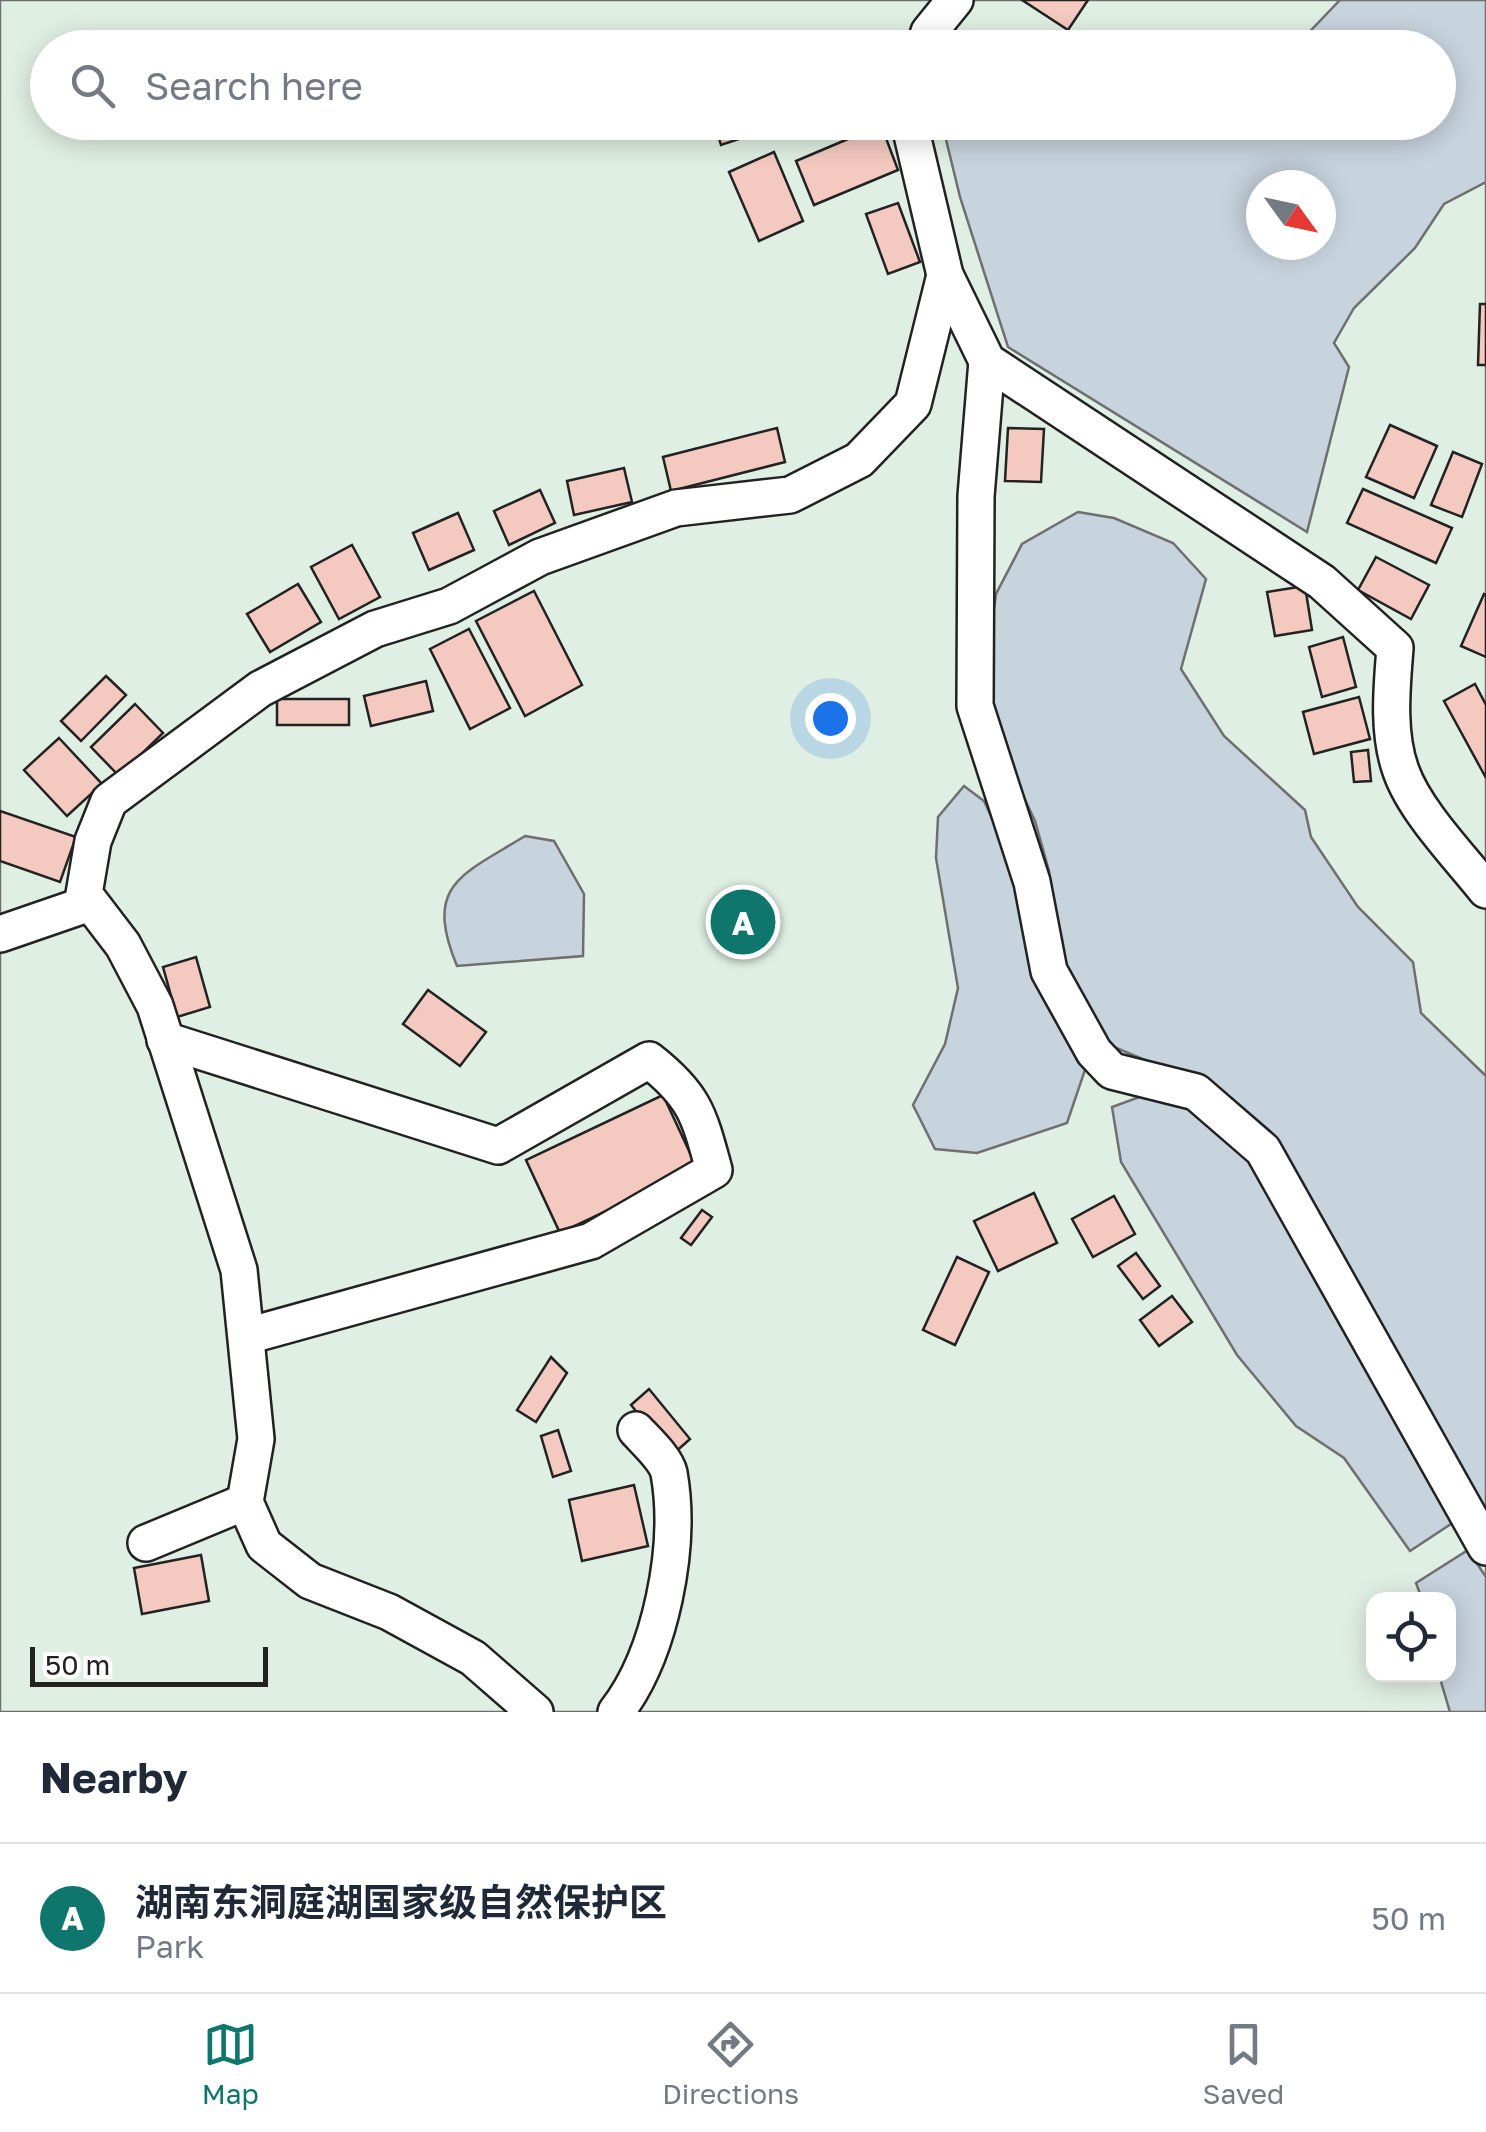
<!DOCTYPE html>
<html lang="en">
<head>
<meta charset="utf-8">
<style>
	body { margin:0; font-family:"Golos Text","Noto Sans SC",sans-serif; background:#f6f6f7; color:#1f2937 }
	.controls { position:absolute; right:30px; bottom:30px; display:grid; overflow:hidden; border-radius:20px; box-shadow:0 5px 25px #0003 }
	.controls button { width:90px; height:90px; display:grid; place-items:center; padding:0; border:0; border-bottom:2px solid #e0e1e3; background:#fff; color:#1f2937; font:50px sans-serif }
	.compass { position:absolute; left:1246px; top:170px; width:90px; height:90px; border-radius:50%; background:#fff; box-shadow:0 5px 25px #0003; rotate:123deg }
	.scale { position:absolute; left:30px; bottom:25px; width:238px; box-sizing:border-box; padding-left:10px; border:5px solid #222; border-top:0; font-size:28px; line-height:35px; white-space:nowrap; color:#222; -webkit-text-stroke:8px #fff; paint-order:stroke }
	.you { position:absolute; left:830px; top:718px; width:35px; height:35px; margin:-25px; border:8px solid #fff; border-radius:50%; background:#1a73e8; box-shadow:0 0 0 15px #1a73e833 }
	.badge { display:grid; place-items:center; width:65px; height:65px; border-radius:50%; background:#0f766e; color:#fff; font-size:32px; font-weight:700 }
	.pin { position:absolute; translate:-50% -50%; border:5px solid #fff; box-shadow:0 2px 10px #0006 }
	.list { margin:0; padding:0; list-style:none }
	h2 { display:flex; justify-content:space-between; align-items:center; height:130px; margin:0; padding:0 40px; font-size:42px }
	h2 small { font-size:32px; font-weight:400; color:#747a83 }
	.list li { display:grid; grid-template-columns:65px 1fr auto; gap:30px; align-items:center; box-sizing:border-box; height:150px; padding:0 40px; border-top:2px solid #e0e1e3 }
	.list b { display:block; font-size:38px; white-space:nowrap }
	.list p { margin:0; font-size:32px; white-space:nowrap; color:#747a83 }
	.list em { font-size:32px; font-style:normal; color:#747a83 }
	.icon { flex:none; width:55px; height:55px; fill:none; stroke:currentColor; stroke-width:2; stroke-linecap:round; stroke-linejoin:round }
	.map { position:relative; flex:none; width:1486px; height:1712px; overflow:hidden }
	.search { position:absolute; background:#fff; box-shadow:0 5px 25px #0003; left:30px; right:30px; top:30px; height:110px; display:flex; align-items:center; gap:25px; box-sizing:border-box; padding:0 35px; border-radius:55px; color:#747a83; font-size:38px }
	.sheet { height:280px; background:#fff }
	nav { display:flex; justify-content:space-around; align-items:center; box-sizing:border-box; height:140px; border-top:2px solid #e0e1e3; background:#fff; font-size:28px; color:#747a83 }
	nav a { display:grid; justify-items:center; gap:5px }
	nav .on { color:#0f766e }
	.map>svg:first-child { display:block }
	.green { fill:#e0efe3; stroke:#6f6f6f; stroke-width:2.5; fill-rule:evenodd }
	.water { fill:#c7d3dd; stroke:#6f6f6f; stroke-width:2.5; fill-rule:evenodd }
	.building { fill:#f3c9c0; stroke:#222; stroke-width:2.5 }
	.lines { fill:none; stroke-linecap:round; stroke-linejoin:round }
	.minor-casing { stroke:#222; stroke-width:40 }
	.minor { stroke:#fff; stroke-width:35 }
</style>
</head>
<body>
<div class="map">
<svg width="1486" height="1712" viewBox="0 0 1486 1712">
	<rect width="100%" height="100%" fill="#fff"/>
	<path class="green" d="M0,0H1486V1712H0ZM48,48H1438V122H48ZM1261,185H1321V245H1261ZM1374,1600H1448V1674H1374Z"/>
	<g class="water">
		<path d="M1340,0H1486V182L1444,204L1415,248L1354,308L1334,343L1349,367L1307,532L1008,347L960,197L942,123L1438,122V48L1295,47ZM1261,185H1321V245H1261Z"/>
		<path d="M1078,512L1114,518L1173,543L1206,579L1181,669L1224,736L1305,810L1311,837L1358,907L1413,962L1421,1013L1486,1076V1529L1335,1255L1308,1194L1259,1133L1200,1083L1102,1042L1055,965L1049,871L1035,821L999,745L990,687L991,631L996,594L1022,544Z"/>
		<path d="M964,786L984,801L1017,870L1027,953L1046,998L1086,1067L1067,1123L977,1153L935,1149L913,1105L945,1044L958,988L936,858L938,817Z"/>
		<path d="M525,836L554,841L584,894L583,956L457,966C423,884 462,875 525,836Z"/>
		<path d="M1142,1096L1191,1102L1258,1159L1457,1520L1410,1551L1344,1458L1296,1426L1237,1355L1121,1162L1112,1107Z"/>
		<path d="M1468,1550L1486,1577V1712H1450L1439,1675L1448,1674V1600L1422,1599L1416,1583Z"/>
	</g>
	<g class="building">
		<path d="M1022,0H1088L1068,30Z"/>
		<path d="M714,122H760L763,131L721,145Z"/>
		<path d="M881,125L898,170L814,205L796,161Z"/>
		<path d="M774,152L803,221L759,241L729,172Z"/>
		<path d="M898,203L920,262L888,274L866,214Z"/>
		<path d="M1480,304H1486V365H1478Z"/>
		<path d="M1390,425L1437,446L1414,498L1366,477Z"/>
		<path d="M777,428L785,462L671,491L663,457Z"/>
		<path d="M1008,428L1044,429L1041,482L1005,481Z"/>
		<path d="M1453,452L1482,464L1462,517L1431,505Z"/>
		<path d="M624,468L632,502L574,515L567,481Z"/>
		<path d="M1363,489L1452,528L1436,563L1347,523Z"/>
		<path d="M540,490L555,523L509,545L494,511Z"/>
		<path d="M458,513L474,550L429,570L413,533Z"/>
		<path d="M352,545L380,597L339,619L311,567Z"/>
		<path d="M1376,557L1429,585L1411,619L1358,590Z"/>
		<path d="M298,584L321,622L270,652L247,614Z"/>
		<path d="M1305,586L1312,630L1275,636L1267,592Z"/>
		<path d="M534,591L582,685L525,716L476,621Z"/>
		<path d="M1484,594L1486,595V657L1461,646Z"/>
		<path d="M469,629L510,708L470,729L430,649Z"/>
		<path d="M1343,637L1356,687L1322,697L1309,647Z"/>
		<path d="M106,676L126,695L81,741L61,721Z"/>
		<path d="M426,681L433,711L371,726L364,696Z"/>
		<path d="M1475,684L1486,705V778L1444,701Z"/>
		<path d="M1359,697L1370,739L1314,754L1303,712Z"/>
		<rect x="277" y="699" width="72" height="26"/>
		<path d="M135,704L163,733L119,776L91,747Z"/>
		<path d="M59,738L102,784L67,816L24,770Z"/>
		<path d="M1368,750L1371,781L1354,782L1351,752Z"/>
		<path d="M0,811L76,837L60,882L0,861Z"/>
		<path d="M196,957L210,1007L177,1017L163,967Z"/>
		<path d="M428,990L486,1032L460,1066L403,1024Z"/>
		<path d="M663,1095L697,1168L560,1233L526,1160Z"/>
		<path d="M1034,1193L1057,1243L998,1271L974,1221Z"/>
		<path d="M1114,1196L1135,1234L1093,1257L1072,1219Z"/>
		<path d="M702,1210L712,1217L691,1245L681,1238Z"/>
		<path d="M1136,1253L1160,1286L1143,1299L1118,1266Z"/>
		<path d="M957,1257L989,1272L955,1345L923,1330Z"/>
		<path d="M1172,1296L1192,1322L1159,1346L1140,1320Z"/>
		<path d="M551,1357L567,1373L536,1422L517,1410Z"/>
		<path d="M649,1389L690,1439L672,1455L631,1405Z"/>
		<path d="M558,1430L571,1471L553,1477L541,1436Z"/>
		<path d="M634,1485L648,1546L582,1561L569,1500Z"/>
		<path d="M201,1555L209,1601L142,1614L134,1568Z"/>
	</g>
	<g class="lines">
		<g class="minor-casing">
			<g id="minor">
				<path d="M924,48L929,32L955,0"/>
				<path d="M909,122L945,275L987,361L1322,582L1395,648C1392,686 1387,733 1401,771C1415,811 1459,856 1486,890"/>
				<path d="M987,361L976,496L975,706L1032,882L1049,971L1094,1052L1112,1071L1196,1092L1263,1150L1486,1547"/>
				<path d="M0,934L90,903"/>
				<path d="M165,1040L498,1146L649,1060C695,1096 699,1115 714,1170L591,1241L247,1336"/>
				<path d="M146,1543L245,1502"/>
				<path d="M535,1712L473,1658L389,1612L310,1581L264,1545L245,1502L256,1439L239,1270L155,1006L123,945L84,894L93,841L109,801L260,689L375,629L449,606L540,557L676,508L790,495L859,460L913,404L945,275"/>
				<path d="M616,1712C661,1654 682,1546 669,1473C666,1459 646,1441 636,1430"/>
			</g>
		</g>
		<use href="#minor" class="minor"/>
	</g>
</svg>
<div class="controls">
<button><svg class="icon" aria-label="locate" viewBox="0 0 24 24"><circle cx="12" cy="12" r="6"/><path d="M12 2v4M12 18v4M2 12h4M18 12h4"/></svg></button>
</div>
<svg class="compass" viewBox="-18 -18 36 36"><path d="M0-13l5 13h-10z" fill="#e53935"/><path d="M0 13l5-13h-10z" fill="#747a83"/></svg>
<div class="scale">50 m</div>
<div class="you"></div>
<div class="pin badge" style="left:743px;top:922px">A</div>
<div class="search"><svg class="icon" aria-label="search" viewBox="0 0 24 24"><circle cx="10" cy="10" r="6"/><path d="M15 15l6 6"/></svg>Search here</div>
</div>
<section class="sheet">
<h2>Nearby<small></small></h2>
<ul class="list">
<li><span class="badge">A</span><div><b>湖南东洞庭湖国家级自然保护区</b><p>Park</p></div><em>50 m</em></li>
</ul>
</section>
<nav>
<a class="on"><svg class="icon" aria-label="map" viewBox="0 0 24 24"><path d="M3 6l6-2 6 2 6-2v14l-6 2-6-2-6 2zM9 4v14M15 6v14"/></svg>Map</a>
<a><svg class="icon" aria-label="directions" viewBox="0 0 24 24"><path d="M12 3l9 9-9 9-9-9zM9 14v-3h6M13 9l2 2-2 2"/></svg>Directions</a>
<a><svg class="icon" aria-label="saved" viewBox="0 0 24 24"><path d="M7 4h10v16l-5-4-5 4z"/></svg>Saved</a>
</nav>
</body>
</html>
